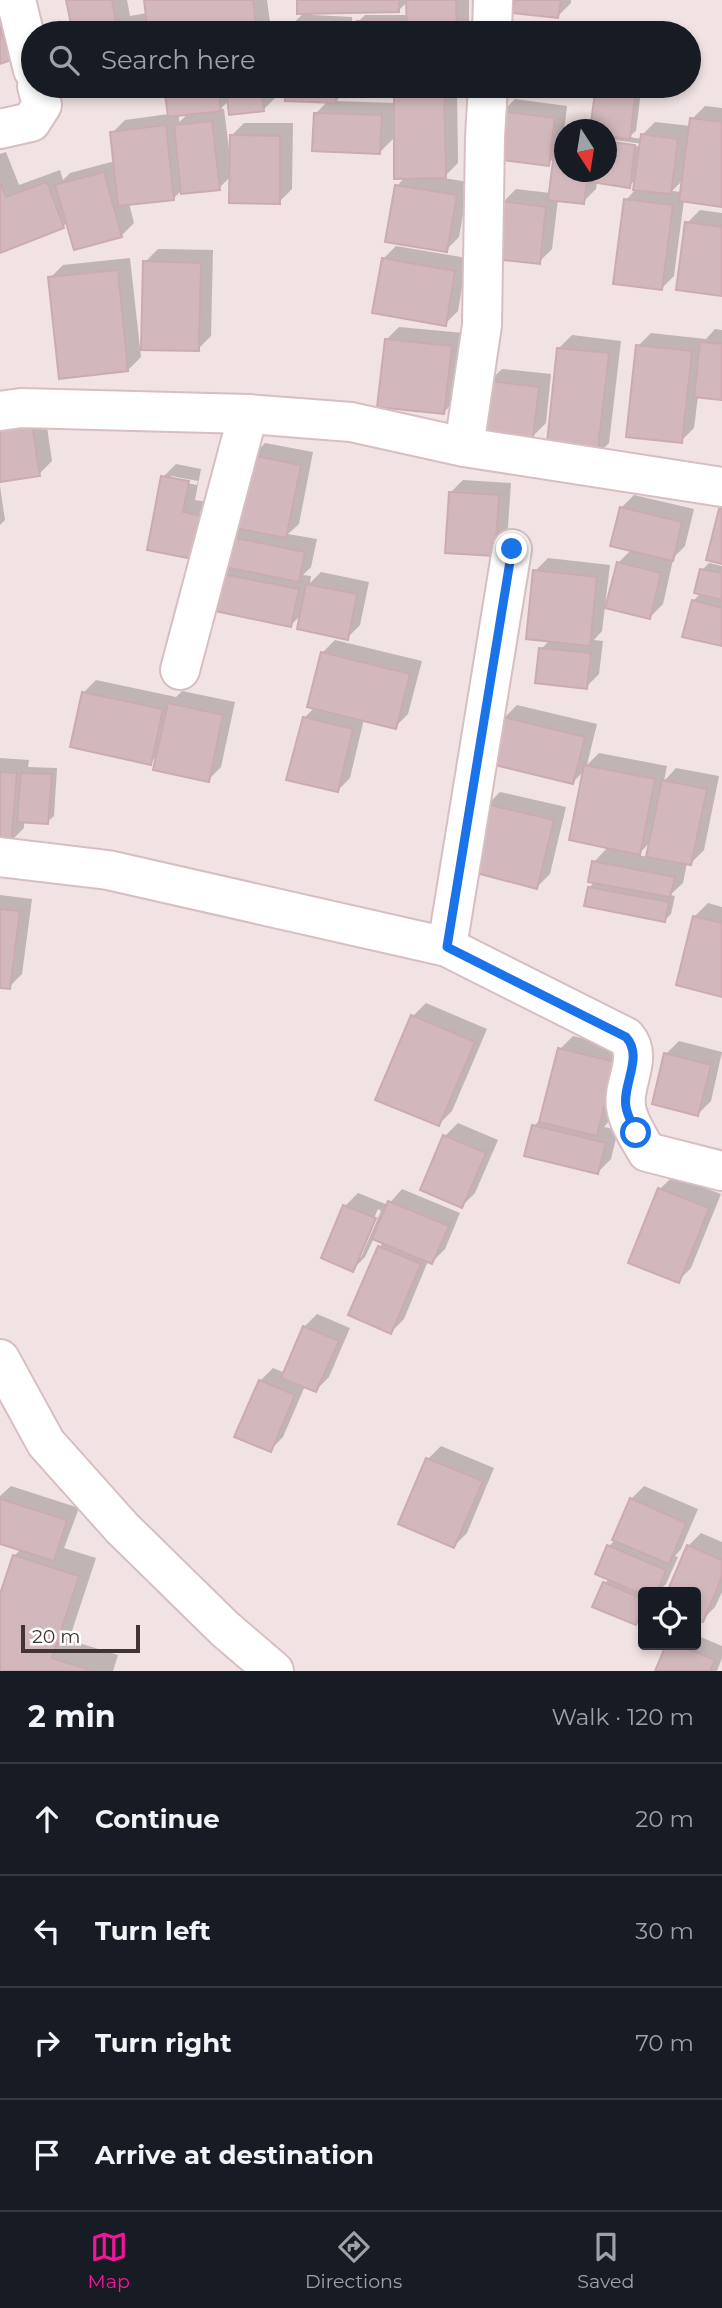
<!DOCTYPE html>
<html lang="en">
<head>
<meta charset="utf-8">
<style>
	body { margin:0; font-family:Montserrat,sans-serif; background:#242831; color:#f1f3f6 }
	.controls { position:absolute; right:21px; bottom:21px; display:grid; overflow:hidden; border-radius:7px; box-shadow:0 4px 10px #0003 }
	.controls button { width:63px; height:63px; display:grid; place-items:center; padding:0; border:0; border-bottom:2px solid #363941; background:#171b24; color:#f1f3f6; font:35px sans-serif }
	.compass { position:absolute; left:554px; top:119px; width:63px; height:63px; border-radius:50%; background:#171b24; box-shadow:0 4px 10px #0003; rotate:168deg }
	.scale { position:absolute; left:21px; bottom:18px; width:119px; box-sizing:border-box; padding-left:7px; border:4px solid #423335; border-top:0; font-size:19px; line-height:24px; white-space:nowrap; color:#423335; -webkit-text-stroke:5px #fff; paint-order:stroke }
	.stop { position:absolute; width:21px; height:21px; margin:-16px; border:5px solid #1a73e8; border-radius:50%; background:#fff }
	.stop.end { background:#1a73e8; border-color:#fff; box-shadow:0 2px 7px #0008 }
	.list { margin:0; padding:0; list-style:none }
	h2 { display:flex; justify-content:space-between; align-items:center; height:91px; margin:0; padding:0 28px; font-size:30px }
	h2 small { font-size:23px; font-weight:400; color:#9ea1a6 }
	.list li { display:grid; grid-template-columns:46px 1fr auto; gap:21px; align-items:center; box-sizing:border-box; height:112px; padding:0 28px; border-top:2px solid #363941 }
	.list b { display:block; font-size:26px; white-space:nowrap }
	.list em { font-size:23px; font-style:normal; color:#9ea1a6 }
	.icon { flex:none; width:38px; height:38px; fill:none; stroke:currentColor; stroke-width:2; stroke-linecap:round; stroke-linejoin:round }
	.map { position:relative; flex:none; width:722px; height:1671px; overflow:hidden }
	.search { position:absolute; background:#171b24; box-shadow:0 4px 10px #0003; left:21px; right:21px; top:21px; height:77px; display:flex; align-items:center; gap:18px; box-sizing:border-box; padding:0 24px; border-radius:38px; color:#9ea1a6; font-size:26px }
	.sheet { height:539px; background:#171b24 }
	nav { display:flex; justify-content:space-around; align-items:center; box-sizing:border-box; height:98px; border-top:2px solid #363941; background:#171b24; font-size:19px; color:#9ea1a6 }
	nav a { display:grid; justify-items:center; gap:4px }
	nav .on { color:#f5159c }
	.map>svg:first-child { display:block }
	.shadow { fill:#0003; fill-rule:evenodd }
	.building { fill:#d2b8bc; stroke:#ccabb0; stroke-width:2 }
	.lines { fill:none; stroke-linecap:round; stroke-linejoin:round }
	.street-casing { stroke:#d7bfc1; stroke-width:42 }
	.street { stroke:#fff; stroke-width:38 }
	.route { stroke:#1a73e8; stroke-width:9 }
</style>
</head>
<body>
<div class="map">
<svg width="722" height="1671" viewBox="0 0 722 1671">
	<rect width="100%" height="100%" fill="#f1e2e3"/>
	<g class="shadow">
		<path d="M0,0L10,58L0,62Z"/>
		<path d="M68,0H127L130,16L147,13L146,0H267L271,30L267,33H74Z"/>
		<path d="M299,0H469V33H359V21L365,15H408V1L398,11L312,12V15L352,17V33H289V27L305,12Z"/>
		<path d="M516,0H571V3L558,16Z"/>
		<path d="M166,86H275L276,97L263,110L229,101L220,109H224L229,149H231V136L244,123H293L292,189L279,202L231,176L219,188L183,189L174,198L129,203L134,223L121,236L67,222L63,227L0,251V154L6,152L19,185L60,170L63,180L70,173L115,161L112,133L125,120L169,114ZM189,113L179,122V114Z"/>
		<path d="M287,86H349V89L336,101L396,103V86H457L458,163L443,178L469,182L459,237L446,250L397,186L405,177L396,136L380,152L315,114L328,101L286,99Z"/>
		<path d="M603,87L641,91L636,131L629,137L642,139V135L655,122L691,126L692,119L705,106L722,108V205L684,200L674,276L661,289L626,200L635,190L637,178L629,186L597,182L596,189L583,202L558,199L552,249L539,262L503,202L516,189L550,193L555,157L548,164L502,112L515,99L567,106L563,140L564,138V172H606V142L644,147V144L606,139V130L597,93ZM684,179L682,192L672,191Z"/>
		<path d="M700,210L722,213V294L687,223Z"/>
		<path d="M396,246L467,258L458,311L445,324L383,259Z"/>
		<path d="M158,249L213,250L211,336L198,349L145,262Z"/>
		<path d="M130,258L141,357L128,370L50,278L63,265Z"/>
		<path d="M399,327L464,333L457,399L444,412L386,340Z"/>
		<path d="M715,329L722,330V398L698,396L694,428L681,441L638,346L651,333L706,339Z"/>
		<path d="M572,335L621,341L609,443L596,456L559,348Z"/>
		<path d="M502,369L551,374L546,423L533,436L489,382Z"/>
		<path d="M44,407L52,461L39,474L0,480Z"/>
		<path d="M265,443L313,452L299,524L288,534L317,539L311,567L303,575L311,576L310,583L321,572L369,582L360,625L347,638L302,614L291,625L212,609L252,456Z"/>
		<path d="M176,464L201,469L195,500L214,503L193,557L163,477ZM171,476L198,481L197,485L171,480Z"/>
		<path d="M463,480L511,483L507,541L494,554L450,493Z"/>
		<path d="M0,486L5,520L0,525Z"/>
		<path d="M634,495L694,509L685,546L671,560H673L663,604L650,617L618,563L632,549L621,508Z"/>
		<path d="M548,558L610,565L602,631L594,640L603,641L599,674L586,687L541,649L550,640L535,571Z"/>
		<path d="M709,563L722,566V644L693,601L701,593L702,570Z"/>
		<path d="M335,640L422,661L408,714L395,727L364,719L350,778L337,791L304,718L315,707L322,653Z"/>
		<path d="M96,680L176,697L182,691L235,702L221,767L208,780L158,755L150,763L83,693Z"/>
		<path d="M517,705L597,724L587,765L599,753L667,766L664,781L676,768L719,776L704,850L691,863H687L683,883L670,895L675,896L671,914L665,920L589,888L595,881L594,862L609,846L585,770L573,782L504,718ZM651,841L648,857L638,855Z"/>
		<path d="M0,758L29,760L28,767L57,768L54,816L47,822L24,821V828L11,841L0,840Z"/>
		<path d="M500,792L566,807L550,874L537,887L487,805Z"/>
		<path d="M0,895L32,899L22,974L9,987L0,986Z"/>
		<path d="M708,903L722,907V995L695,916Z"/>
		<path d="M426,1003L487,1029L452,1111L439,1124L413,1016Z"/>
		<path d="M573,1036L627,1049L609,1121L604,1127L618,1130L611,1159L598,1172L534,1126L543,1117L560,1049Z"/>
		<path d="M679,1041L722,1052L711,1101L698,1114L666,1054Z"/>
		<path d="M458,1123L498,1140L475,1193L462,1206L445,1136Z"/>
		<path d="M673,1176L721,1194L691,1268L678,1281L660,1189Z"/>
		<path d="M402,1189L460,1213L445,1249L432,1262L428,1261L404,1319L391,1332L379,1247L384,1242L374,1238L365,1257L352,1270L345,1206L358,1193L388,1205ZM378,1209L381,1211L361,1257H358Z"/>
		<path d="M317,1314L350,1328L329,1377L316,1390L305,1386L283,1437L270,1450L260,1381L273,1368L285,1373L304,1327Z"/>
		<path d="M441,1446L494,1468L467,1533L454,1546L400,1523L428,1459Z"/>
		<path d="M11,1486L79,1508L64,1548L96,1558L69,1640L118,1655L113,1671H0V1600L14,1556L21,1549L0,1542V1496Z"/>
		<path d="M644,1486L698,1509L681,1549L675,1556L678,1557L666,1584L658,1592H643V1613L635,1623L605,1583L609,1579V1546L615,1540L631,1499Z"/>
		<path d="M701,1533L722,1542V1592L715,1607L702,1620L696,1618V1592H668L688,1546Z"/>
		<path d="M696,1635L722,1646V1658L717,1671H656L668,1645H696Z"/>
	</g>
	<g class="building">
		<path d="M66,0H112L117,28L139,24L141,33H73Z"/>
		<path d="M144,0H253L257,33H148Z"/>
		<path d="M297,0H399V12L297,14Z"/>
		<path d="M406,0H456L457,33H407Z"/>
		<path d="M514,0H561L558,18L513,13Z"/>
		<path d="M400,20V33H357V21Z"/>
		<path d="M288,27L340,29V33H287Z"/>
		<path d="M0,28L11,60L0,64Z"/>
		<path d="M164,86H218L221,111L168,117Z"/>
		<path d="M226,86H261L264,111L229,115Z"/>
		<path d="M285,86H337L336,103L285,101Z"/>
		<path d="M394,86H444L446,178L394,179Z"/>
		<path d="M595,92L635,97L630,139L606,136V130H590Z"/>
		<path d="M500,111L555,118L549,166L494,159Z"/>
		<path d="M314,113L382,115L380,154L312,151Z"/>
		<path d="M690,118L722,122V207L679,201Z"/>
		<path d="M212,121L220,190L181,194L174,125Z"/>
		<path d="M166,125L174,200L118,206L110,132Z"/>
		<path d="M641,134L678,139L671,194L633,190Z"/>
		<path d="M230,135L280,136V204L229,203Z"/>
		<path d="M606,141L635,145L630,188L591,182L592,172H606Z"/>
		<path d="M555,145L564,146V172H588L584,204L548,200Z"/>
		<path d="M104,172L122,237L74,250L55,185Z"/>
		<path d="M0,182L6,197L47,182L64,228L0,253Z"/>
		<path d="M395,185L457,195L447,252L385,242Z"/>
		<path d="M624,199L673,205L662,290L613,284Z"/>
		<path d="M501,201L546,207L540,264L495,259Z"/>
		<path d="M685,222L722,227V296L676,290Z"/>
		<path d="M382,258L455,271L446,326L372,313Z"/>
		<path d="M143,261L201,263L199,351L141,350Z"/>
		<path d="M118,270L128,371L59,379L48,277Z"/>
		<path d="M385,339L452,346L444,414L377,407Z"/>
		<path d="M700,342L722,344V400L694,397Z"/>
		<path d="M636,345L692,351L682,443L626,437Z"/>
		<path d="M557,348L609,353L597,458L546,452Z"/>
		<path d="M488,381L539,387L533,438L482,433Z"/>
		<path d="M31,419L40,476L0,482V424Z"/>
		<path d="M250,455L301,465L286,538L235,528Z"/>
		<path d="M161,476L189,481L183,512L202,516L193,559L147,550Z"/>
		<path d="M449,492L499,495L495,556L445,553Z"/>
		<path d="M620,507L682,522L673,561L610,546Z"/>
		<path d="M719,509H722V564L706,560Z"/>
		<path d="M221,535L305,552L299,582L215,565Z"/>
		<path d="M617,562L661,573L650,619L605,608Z"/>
		<path d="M700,569L722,573V600L694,593Z"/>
		<path d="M533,570L597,577L590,646L526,639Z"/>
		<path d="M217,573L299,589L291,627L210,610Z"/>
		<path d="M306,584L357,594L348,640L297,629Z"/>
		<path d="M692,600L722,608V646L682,637Z"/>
		<path d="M539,648L591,653L587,689L535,683Z"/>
		<path d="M321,652L410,674L396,729L307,707Z"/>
		<path d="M82,692L163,709L151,765L70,747Z"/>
		<path d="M168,703L223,715L209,782L153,770Z"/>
		<path d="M303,717L353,729L338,792L286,780Z"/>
		<path d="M503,717L585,737L573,784L491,764Z"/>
		<path d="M584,765L655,779L640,855L569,840Z"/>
		<path d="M0,772L17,773L11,843L0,842Z"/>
		<path d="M21,773L52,774L48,824L17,822Z"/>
		<path d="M662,780L707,789L691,865L646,857Z"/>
		<path d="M485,804L554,820L537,889L469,871Z"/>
		<path d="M592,861L675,877L670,897L588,882Z"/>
		<path d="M588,887L669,902L665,922L584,906Z"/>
		<path d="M0,909L20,911L10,989L0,988Z"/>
		<path d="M693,916L722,923V997L676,985Z"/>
		<path d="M411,1015L475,1042L439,1126L375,1100Z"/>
		<path d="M558,1048L615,1062L597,1136L539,1122Z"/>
		<path d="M664,1053L711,1065L698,1116L652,1104Z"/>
		<path d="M532,1125L606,1143L598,1174L524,1156Z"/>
		<path d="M443,1135L486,1153L462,1208L420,1190Z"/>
		<path d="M658,1188L709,1208L679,1283L628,1263Z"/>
		<path d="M388,1201L449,1226L432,1264L372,1239Z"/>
		<path d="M343,1205L376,1218L353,1272L321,1258Z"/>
		<path d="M378,1246L421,1264L391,1334L348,1315Z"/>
		<path d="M303,1326L339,1341L316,1392L281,1378Z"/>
		<path d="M259,1380L295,1395L271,1452L234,1437Z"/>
		<path d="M426,1458L483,1481L454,1548L398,1524Z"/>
		<path d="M630,1498L686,1523L669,1564L612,1540Z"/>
		<path d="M0,1499L67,1520L54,1561L0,1544Z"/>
		<path d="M607,1545L666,1570L657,1592H643V1595L595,1574Z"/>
		<path d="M687,1545L722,1560V1577L703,1622L696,1620V1592H667Z"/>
		<path d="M13,1555L79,1576L52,1658L94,1671H0V1594Z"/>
		<path d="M603,1582L643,1599V1606L636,1625L592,1607Z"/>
		<path d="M666,1645H677L715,1660L710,1671H655Z"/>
	</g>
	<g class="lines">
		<g class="street-casing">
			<g id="street">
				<path d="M16,0L33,70"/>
				<path d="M492,33L493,0"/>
				<path d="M0,129L31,122L42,105L37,86"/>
				<path d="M0,411L21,408L248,414L351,422L464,447L722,487"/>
				<path d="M464,447L482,325L485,137L488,86"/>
				<path d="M180,670L248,414"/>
				<path d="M0,857L108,870L447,947L626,1037C644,1057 622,1084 626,1107C628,1122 639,1138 647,1152L722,1171"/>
				<path d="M447,947L512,549"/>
				<path d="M0,1359L46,1443L122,1528L225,1629L274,1671"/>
			</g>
		</g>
		<use href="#street" class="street"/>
	</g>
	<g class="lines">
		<path class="route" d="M512,549L447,947L626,1037C644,1057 622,1084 626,1107C627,1115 633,1125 636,1133"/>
	</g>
</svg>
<div class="controls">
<button><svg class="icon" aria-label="locate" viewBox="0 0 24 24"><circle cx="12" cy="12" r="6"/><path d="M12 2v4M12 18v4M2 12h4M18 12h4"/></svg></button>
</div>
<svg class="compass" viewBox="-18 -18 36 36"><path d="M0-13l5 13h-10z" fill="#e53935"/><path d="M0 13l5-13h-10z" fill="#9ea1a6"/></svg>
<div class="scale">20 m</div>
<div class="stop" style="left:636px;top:1133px"></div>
<div class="stop end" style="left:512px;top:549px"></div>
<div class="search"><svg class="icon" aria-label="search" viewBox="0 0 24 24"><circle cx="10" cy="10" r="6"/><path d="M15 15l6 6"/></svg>Search here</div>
</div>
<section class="sheet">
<h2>2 min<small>Walk · 120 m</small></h2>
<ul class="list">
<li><svg class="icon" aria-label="ahead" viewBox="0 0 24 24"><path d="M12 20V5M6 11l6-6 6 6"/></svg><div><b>Continue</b></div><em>20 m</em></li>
<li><svg class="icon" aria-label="left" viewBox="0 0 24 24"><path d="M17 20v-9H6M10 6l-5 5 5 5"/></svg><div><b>Turn left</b></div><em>30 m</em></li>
<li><svg class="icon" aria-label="right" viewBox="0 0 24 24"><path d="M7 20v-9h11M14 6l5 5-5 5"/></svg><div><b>Turn right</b></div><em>70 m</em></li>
<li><svg class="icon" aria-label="arrive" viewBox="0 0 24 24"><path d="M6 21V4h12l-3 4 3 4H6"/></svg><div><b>Arrive at destination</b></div></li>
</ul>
</section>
<nav>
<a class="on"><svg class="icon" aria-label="map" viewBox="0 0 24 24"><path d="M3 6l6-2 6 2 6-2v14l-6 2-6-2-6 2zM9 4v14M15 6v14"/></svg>Map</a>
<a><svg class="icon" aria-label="directions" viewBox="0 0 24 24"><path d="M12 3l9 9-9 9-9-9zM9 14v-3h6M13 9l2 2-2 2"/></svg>Directions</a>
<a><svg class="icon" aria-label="saved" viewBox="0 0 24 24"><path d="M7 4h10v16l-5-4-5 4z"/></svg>Saved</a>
</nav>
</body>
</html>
